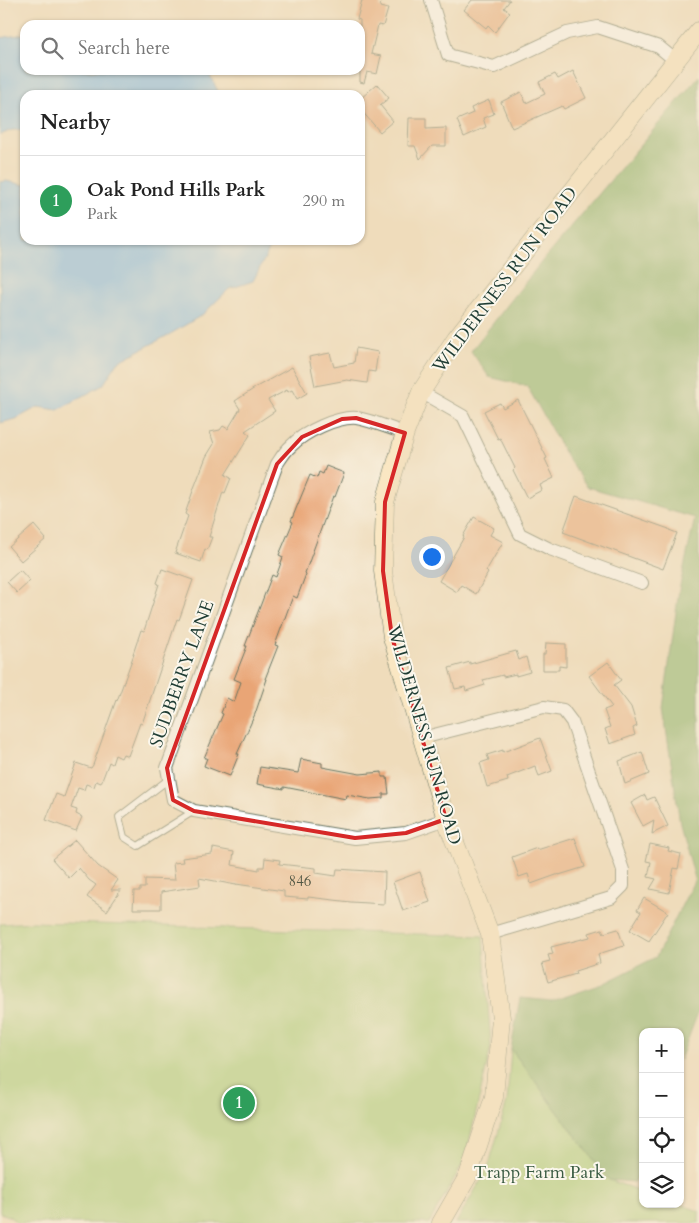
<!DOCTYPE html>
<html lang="en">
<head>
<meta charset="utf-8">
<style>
	body { margin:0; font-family:Cardo,serif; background:#f2f2f2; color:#222 }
	.controls { position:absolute; right:15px; bottom:15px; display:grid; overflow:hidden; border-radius:10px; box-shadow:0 1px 4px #0004 }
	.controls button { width:45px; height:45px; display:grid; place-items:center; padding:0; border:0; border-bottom:1px solid #e0e0e0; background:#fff; color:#222; font:25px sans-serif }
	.you { position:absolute; left:431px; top:556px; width:18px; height:18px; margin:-12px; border:4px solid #fff; border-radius:50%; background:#1a73e8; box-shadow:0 0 0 8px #1a73e833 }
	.badge { display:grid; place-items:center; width:32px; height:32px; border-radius:50%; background:#2563eb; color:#fff; font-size:16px; font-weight:700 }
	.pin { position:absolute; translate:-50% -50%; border:2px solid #fff; box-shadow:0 1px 5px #0006 }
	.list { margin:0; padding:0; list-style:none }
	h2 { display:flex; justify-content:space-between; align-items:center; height:65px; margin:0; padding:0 20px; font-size:21px }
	h2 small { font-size:16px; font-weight:400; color:#767676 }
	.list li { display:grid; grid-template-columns:32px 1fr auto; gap:15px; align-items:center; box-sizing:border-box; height:90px; padding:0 20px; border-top:1px solid #e0e0e0 }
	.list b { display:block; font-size:19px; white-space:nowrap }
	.list p { margin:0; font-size:16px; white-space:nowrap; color:#767676 }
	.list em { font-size:16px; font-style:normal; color:#767676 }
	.icon { flex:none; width:28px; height:28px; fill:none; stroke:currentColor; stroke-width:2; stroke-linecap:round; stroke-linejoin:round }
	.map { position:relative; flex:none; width:699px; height:1223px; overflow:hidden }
	.search { position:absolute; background:#fff; box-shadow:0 1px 4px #0004; left:20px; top:20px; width:345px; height:55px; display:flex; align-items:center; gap:12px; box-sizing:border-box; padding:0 18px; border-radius:15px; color:#767676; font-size:19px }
	.panel { position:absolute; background:#fff; box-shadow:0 1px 4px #0004; left:20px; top:90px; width:345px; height:155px; border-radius:15px }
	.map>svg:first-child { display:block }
	.green { fill:#a6d17c; stroke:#628758 }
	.forest { fill:#84b36c; stroke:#527850 }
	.water { fill:#7bbbef; stroke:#4d7c92 }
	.building { fill:#e9a576 }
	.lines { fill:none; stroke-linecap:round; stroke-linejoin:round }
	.lane-casing { stroke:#687563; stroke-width:8 }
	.street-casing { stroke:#687563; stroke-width:14 }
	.secondary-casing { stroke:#687563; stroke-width:19 }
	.lane { stroke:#fff; stroke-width:6 }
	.street { stroke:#fff; stroke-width:12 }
	.secondary { stroke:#fae7c3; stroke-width:18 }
	.marked { fill:none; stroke:#d62828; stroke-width:4; stroke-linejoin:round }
	.labels { text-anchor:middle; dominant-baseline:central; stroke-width:4; stroke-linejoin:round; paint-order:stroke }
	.number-label { font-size:15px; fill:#525744 }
	.street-label { font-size:18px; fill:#1f3d34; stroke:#fbf7ec }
	.park-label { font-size:18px; fill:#3a5b42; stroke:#fbf7ec }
</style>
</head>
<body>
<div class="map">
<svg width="699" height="1223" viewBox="0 0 699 1223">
	<rect width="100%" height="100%" fill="#fbf7ec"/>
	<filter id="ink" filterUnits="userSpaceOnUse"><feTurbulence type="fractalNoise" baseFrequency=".02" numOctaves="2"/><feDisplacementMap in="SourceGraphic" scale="10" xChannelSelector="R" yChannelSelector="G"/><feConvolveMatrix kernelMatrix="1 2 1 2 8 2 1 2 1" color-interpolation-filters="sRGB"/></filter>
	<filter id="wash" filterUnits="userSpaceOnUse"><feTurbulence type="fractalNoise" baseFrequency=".0096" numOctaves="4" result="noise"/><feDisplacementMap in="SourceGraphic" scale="20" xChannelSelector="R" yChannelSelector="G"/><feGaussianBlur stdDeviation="1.12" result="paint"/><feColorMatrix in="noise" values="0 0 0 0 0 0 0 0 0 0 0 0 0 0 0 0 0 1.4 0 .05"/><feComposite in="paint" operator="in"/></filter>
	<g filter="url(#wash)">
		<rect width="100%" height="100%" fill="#efdcbb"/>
		<g class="green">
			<path d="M33,922L483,936L491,1047L465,1160L429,1223H17L9,1216L0,1213V924Z"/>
			<path d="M511,1049L609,1180L643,1192V1204H679L699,1211V1223H456L488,1168L507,1102Z"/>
		</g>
		<path class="forest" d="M699,76V1010L680,1060V1032H643V1161L635,1182L609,1180L511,1049L520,998L552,1001L603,984L656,957L695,879L680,823L663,708L679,590L695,518L588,487L568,459L527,386L489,377L471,351L543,260Z"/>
		<g class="water">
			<path d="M25,34V70H207L220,95H25V130H12L0,135V38Z"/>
			<path d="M6,181L25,185V240H272L271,246L253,281L229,289L202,315L172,333L118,362L103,385L58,410L38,407L16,419L0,423V182Z"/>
		</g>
		<g id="blocks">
			<g class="building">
				<path d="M362,0H381L380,7L388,9L383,26L378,25L371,54L381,56L377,74L367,72L364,83L360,82V20L357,19Z"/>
				<path d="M472,0H510L504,8L510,12L495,32L488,25L486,28L464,10Z"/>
				<path d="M573,71L586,98L564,109L562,106L512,128L501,102L521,92L526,103L545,94L539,82L555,74L558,79Z"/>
				<path d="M377,84L389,98L380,105L393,121L380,132L360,109V99Z"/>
				<path d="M489,100L494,114L483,118L486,127L464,137L457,120L473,113L471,108Z"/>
				<path d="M409,118H426V129L446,128V146H432L420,159L415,146H408Z"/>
				<path d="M356,348L378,352L375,372L369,371L367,383L347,380L315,386L309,357L330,353L334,367L354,363Z"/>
				<path d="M292,367L307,393L297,399L292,390L288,392L287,390L268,400L275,411L245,431L250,435L225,475L231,478L225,493L223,492L209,537H212L207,550L205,549L201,562L175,553L188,516L185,514L194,488L206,457L214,444L210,432L220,430L223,426L228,429L240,409L235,401L258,386Z"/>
				<path d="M518,400L547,458L545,459L554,478L540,485L542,490L527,498L513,470L515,468L500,438L498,439L484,411L500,403L503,408Z"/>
				<path d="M326,466L344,473L335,497L333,496L305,573L306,574L297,598L293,596L275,645L278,646L265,679H267L255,714L237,754H239L230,776L204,766L207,758H204L223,714L221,713L227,698L234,702L241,682L234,679L247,646H245L272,575L276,577L283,557L279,555L293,522L291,521L310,475L317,478L319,472L323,474Z"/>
				<path d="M576,496L669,529V530L677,533L663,569L563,532Z"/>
				<path d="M474,517L494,528L490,535L503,542L486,571L488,573L476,594L461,585L457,592L439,581L464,537L463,536Z"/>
				<path d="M34,525L46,539L21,561L9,547Z"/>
				<path d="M162,569L193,580L179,620L177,619L142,724L140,723L128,756L123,754L121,758L115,755L112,764L109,762L101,783L96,781L94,787L86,784L84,790L78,788L71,808L77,810L76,814L82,817L76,831L46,820L56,794L64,797L76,763L91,768L93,765L116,700L117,701L134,654H133L141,630L144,631L159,584L157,583Z"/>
				<path d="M20,570L30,581L17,593L7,582Z"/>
				<path d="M546,643L566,644V667L559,666V670H543V654H545Z"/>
				<path d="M516,651L519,660L526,657L530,672L516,676V674L503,677V675L483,680L485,685L466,691L465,687L455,689L449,668L470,662V664Z"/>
				<path d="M608,662L621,680L614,685L631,707L637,726L633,728L635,735L610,744L605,729L610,727L604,710L612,707L589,676Z"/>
				<path d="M540,738L552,771L539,776L535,766L507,777L508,781L487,787L480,763L489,760L487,755L503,750V752Z"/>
				<path d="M642,752L649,774L625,784L619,761Z"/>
				<path d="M301,759L322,763V767L360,774L382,772V777H387L389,794H383V798L370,799L347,795L346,799L284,787V789L257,784L260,767L298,773Z"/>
				<path d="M645,795L647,800L654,797L668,826L652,834L654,820L643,826L631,803Z"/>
				<path d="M575,838L585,867L559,875V874L531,884L528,874L519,877L512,857L537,848V850Z"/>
				<path d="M75,840L98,866L118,880L111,890H121L107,911L87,897L96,885L89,880L79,868L69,878L52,859Z"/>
				<path d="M650,844L669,848L668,851L681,854L678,869L674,868L669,893L650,889L656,879L648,877L651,862L646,861Z"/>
				<path d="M213,848L234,852L232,865L259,870V867H264L265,858L280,860L279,864L316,868V873L336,876L337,869L385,872L384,904L351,902L308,897V899L284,897V891L236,884V885L199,878L200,886L161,892V909H133L134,891H140V888H145V879L175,880L173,863L183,862L182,858L212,854Z"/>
				<path d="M420,872L430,902L403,911L393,882Z"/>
				<path d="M644,898L668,912L649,941L630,930L641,912L637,910Z"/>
				<path d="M602,929L604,933L618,929L624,946L598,954L600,963L575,971L576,974L548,982L542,963L550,961L548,955L553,954L551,947L590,937L589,933Z"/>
			</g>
		</g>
	</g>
	<g filter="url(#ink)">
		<use href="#blocks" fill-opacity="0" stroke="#687563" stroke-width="1"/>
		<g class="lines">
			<g class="lane-casing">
				<path id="lane" d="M169,779L119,817L124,837L138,846L194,811"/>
			</g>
			<g class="street-casing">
				<g id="street">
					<path d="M431,0L448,55L494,67L567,33L598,27L659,47L676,61"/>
					<path d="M421,392L463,416L520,534L550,549L642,583"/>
					<path d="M405,433C389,428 373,421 357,418C338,416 304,432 291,446C285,451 281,458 277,464L167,768L173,800L194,811L355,838L406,833L446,819"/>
					<path d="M422,738L544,707L563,710L572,722L623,870V886L611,898L490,934"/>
				</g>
			</g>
			<g class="secondary-casing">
				<path id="secondary" d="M441,1223L468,1176L494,1097L501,1018L490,934L446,819L392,637L383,571L385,502L405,433L421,392L456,338L699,31"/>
			</g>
			<use href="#lane" class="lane"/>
			<use href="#street" class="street"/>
			<use href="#secondary" class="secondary"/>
		</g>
	</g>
	<path d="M0 0H699V1223H0ZM356,418L405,433L385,502L383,571L392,637L446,819L406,833L355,838L194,811L173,800L167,768L277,464L302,437L342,419Z" fill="#efdcbb" fill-opacity=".55" fill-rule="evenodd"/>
	<path class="marked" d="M356,418L405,433L385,502L383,571L392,637L446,819L406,833L355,838L194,811L173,800L167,768L277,464L302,437L342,419Z"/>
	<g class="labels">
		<g class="number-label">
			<text x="300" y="881">846</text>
		</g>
		<g class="street-label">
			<text transform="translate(505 280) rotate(-53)">WILDERNESS RUN ROAD</text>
			<text transform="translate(182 674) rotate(-70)">SUDBERRY LANE</text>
			<text transform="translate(424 735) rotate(74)">WILDERNESS RUN ROAD</text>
		</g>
		<g class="park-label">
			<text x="539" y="1172">Trapp Farm Park</text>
		</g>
	</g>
</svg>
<div class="controls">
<button>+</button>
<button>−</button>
<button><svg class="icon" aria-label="locate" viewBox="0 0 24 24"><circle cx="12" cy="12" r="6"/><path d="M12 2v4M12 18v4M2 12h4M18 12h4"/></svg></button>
<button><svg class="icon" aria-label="layers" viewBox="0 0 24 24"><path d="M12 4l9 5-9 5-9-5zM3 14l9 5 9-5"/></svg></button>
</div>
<div class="you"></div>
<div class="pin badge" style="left:239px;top:1103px;background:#2e9e5b">1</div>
<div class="search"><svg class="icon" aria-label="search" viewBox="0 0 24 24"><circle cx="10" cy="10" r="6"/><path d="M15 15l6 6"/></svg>Search here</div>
<section class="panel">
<h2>Nearby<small></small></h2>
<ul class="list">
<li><span class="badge" style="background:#2e9e5b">1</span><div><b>Oak Pond Hills Park</b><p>Park</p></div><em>290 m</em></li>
</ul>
</section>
</div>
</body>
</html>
